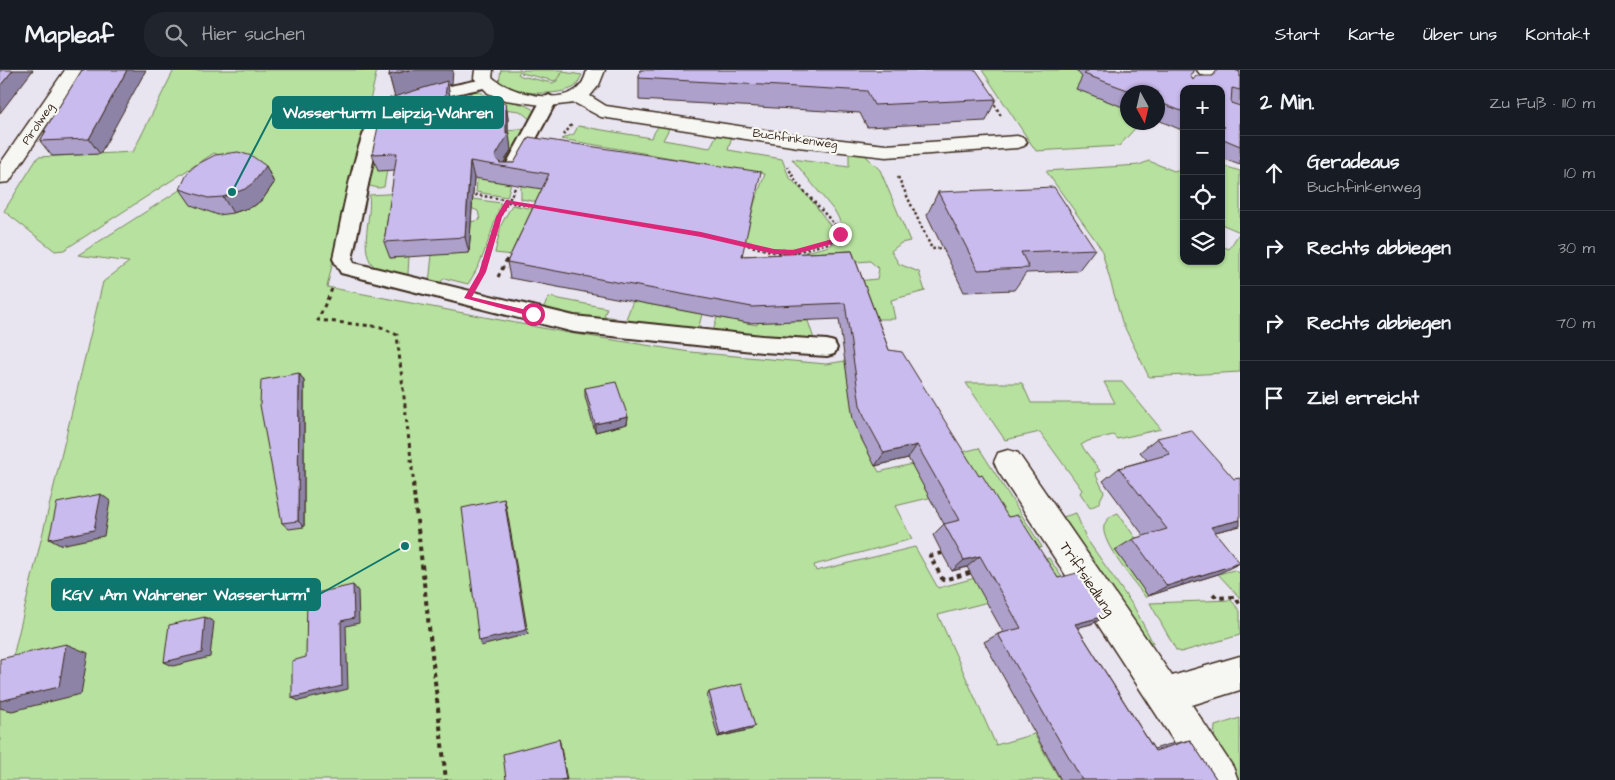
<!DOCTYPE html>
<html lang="de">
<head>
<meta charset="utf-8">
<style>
	body { margin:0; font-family:"Architects Daughter",sans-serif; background:#20242c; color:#f1f3f6 }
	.controls { position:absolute; right:15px; top:15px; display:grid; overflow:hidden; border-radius:10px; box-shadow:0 1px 4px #0004 }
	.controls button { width:45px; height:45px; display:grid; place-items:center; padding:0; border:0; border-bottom:1px solid #363941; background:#171b24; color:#f1f3f6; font:25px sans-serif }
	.compass { position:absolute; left:1120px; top:15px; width:45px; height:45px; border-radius:50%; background:#171b24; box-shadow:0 1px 4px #0004; rotate:172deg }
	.stop { position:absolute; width:15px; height:15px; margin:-11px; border:4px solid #db2777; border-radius:50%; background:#fff }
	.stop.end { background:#db2777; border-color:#fff; box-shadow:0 1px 5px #0008 }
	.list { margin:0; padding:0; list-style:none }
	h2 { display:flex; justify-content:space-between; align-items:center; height:65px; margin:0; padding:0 20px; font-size:21px }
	h2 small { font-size:16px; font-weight:400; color:#9ea1a6 }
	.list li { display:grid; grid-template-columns:32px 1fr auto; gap:15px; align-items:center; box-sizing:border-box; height:75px; padding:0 20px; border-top:1px solid #363941 }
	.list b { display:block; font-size:19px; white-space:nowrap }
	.list p { margin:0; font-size:16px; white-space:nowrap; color:#9ea1a6 }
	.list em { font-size:16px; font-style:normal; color:#9ea1a6 }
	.icon { flex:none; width:28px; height:28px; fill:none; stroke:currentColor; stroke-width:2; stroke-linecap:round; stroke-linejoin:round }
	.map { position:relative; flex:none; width:1240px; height:710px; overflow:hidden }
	header { display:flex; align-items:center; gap:30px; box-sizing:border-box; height:70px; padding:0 25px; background:#171b24; border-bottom:1px solid #363941 }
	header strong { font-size:24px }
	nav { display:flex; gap:28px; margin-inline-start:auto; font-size:18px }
	.search { width:350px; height:45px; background:#20242c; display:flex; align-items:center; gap:12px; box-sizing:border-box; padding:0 18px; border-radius:20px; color:#9ea1a6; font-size:19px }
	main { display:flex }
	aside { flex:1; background:#171b24 }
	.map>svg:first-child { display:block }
	.green { fill:#b6e19e; stroke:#78865e }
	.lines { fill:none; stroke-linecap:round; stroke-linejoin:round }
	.service-casing { stroke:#3b2a1e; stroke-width:4 }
	.minor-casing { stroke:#3b2a1e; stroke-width:3 }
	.path-far2 { stroke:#3b2a1e; stroke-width:2.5; stroke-dasharray:2.5 2.5; stroke-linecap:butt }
	.path-far1 { stroke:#3b2a1e; stroke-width:3; stroke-dasharray:4 4; stroke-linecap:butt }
	.path { stroke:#3b2a1e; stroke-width:4; stroke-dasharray:4.5 4.5; stroke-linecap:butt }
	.service { fill:#f6f6f2; fill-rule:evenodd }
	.minor { fill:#f6f6f2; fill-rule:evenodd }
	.wall { fill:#ada1cc; stroke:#3b2a1e }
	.shaded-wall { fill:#8d83a6; stroke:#3b2a1e }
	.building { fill:#c9bbed; stroke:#3b2a1e }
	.route { fill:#db2777 }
	.labels { text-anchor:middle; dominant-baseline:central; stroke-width:4.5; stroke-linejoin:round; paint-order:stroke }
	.far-street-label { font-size:12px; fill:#3b2a1e; stroke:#f6f6f2 }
	.street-label { font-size:15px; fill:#3b2a1e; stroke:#f6f6f2 }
	.leader { fill:none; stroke:#0f766e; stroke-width:2 }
	.callout-dot { fill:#0f766e; stroke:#f6f6f2; stroke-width:2 }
	.callout { fill:#0f766e; stroke:#0f766e; stroke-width:2 }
	.callout-label { font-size:16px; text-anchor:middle; font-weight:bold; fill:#fff }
</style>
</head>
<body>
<header>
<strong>Mapleaf</strong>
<div class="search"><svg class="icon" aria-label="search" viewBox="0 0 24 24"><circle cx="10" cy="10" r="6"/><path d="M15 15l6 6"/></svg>Hier suchen</div>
<nav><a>Start</a><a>Karte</a><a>Über uns</a><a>Kontakt</a></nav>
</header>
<main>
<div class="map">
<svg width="1240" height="710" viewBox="0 0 1240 710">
	<rect width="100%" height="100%" fill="#e8e4f0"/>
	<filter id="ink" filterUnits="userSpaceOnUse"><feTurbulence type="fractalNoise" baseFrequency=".02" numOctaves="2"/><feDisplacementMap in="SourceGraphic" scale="10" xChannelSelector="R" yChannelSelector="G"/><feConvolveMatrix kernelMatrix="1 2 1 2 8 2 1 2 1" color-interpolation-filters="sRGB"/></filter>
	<g filter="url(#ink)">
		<g class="green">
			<path d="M174,0H377L327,217L563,262L690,282L826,294L845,291L858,362L879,402L979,378L1042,477L1020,483L970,418L895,436L912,469L814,495L816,501L915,477L938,518L1049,488L1065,512L938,545L996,675L1034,664L1060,710H0V641L103,212L129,192L78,185L214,98L219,85L214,83L64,180L55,181L4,141L38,87L133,82Z"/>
			<path d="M501,0H521L518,4L521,6L552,13L557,11L562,3L555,11L521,3L523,0H564L563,2L582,5L576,16C561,27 511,25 499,12Z"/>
			<path d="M982,0H1095L1127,24L1128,52L1140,53L1119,76L1036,81Z"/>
			<path d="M476,20C481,23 485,26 491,28C504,32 528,31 536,43L532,51L520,41L503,39L385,65L378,100H387L384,117L378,118L366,115L377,62L449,37Z"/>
			<path d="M659,55L670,57L663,70L710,78L717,64L732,66L728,80L782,89L789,107L813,132L837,165C828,174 789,180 776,179C765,178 755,174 745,170L755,131L765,104L561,69L574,64L578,56L651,68Z"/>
			<path d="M522,59L525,63L507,127L476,122L479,84L508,61Z"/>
			<path d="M849,83L865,85L880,100L910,171L901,173L891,181L899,194L919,202L925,221L891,230L895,249H873L857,211L877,209L879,199L870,191L816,195L812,187L805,182C821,178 838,177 845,161L836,143L792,89L849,97Z"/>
			<path d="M1149,91L1174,101L1184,98V191H1221V176L1229,179L1240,162L1221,154V95L1240,101V302L1149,307L1122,252L1101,178L1046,101L1139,95Z"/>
			<path d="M521,115L554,120L544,133L521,129Z"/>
			<path d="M403,123L451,126L501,133C491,161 485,189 468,214L444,208L439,215L429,213L432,185L470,152L480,150L478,141L464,135L390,188L409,186L408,204L404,207C396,205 388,204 381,201C354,189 373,148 369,125Z"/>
			<path d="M512,135L561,144L520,186L495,183L501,155Z"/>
			<path d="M549,227L607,238L604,246L615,248L613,253L542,240Z"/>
			<path d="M633,231L702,244L698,260L624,254Z"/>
			<path d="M791,241L795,251H808L814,269L713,262L717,247L757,255L760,242Z"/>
			<path d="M1104,312H1122L1161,359L1117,369L1113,365L1088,371L1081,375L1100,401L1095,403L1104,422L1098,434L1090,438L1080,423L1082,420L1040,362L1005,370L966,313H1022L1031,333H1115Z"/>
			<path d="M1076,443L1086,468L1134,537L1153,573L1147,571L1063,447Z"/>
			<path d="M1118,443L1139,473L1116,481L1148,526L1146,528C1136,514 1100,472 1104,456C1106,449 1112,445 1118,443Z"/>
			<path d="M1234,500L1240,503V528L1218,504Z"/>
			<path d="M1231,530L1240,541V565L1181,582L1176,580L1150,533Z"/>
			<path d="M1240,648V710H1238L1214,673L1215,656Z"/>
		</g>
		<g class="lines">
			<g class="service-casing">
				<g id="service">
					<path d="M488,8L496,13L493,16L432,29L390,44L380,59L352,189L354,193L574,246L762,266L827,270L834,272L837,278L834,284L827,286L762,282L574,262L341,203L333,189C341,155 356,61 377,39C390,26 467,13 488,8Z"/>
					<path d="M549,25L557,30L523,93L521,97H509L507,93L541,30Z"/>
				</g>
			</g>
			<g class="minor-casing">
				<g id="minor">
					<path d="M65,0H83L9,112L0,113V94Z"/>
					<path d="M475,0H493L492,7C509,22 551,33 572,22C581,18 585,9 587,0H605L599,15L590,26L606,36L798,65L886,75L1017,66L1024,68L1027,72L1024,76L1017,78L886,87L798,77L601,47L575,33L549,36L505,30L488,23L474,8Z"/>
					<path d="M1197,0H1222L1240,7V19L1200,4Z"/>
					<path d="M1008,380L1018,383L1172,606L1240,586V620L1192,635L1233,697L1238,710H1199L998,401L994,392L998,383Z"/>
				</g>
			</g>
			<g class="path-far2">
				<path d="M992,30L1001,46"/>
				<path d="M564,65L572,54"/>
				<path d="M898,107L932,179L944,178"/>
				<path d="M515,118L508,132L538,137"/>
				<path d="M470,124L509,130"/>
				<path d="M743,174L774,182L793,183L839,170L841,164L836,156L796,112L788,97"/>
				<path d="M488,183L499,147L508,132"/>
			</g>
			<g class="path-far1">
				<path d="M777,182H796"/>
				<path d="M482,203L488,182"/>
				<path d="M498,207L509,185"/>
				<path d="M332,219L318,250L381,257L397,265L414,416"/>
			</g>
			<g class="path">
				<path d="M413,414L446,710"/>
				<path d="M942,483L930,486L943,510L973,502"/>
				<path d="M1213,524L1217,528L1235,527L1240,534"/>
			</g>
			<use href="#service" class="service"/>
			<use href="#minor" class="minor"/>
		</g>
		<g class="wall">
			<path d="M82,0L100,84L52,86L40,71L45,62L44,61Z"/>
			<path d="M640,0L996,29L986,51L867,57L860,43L639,30V8Z"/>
			<path d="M1076,0H1195L1190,6L1193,10L1213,6L1217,0H1240V95L1221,88V19H1184V61L1158,50V22H1128V39L1076,19L1082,7Z"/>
			<path d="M389,5L452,14L448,15L450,27L449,35L506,33L508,49V63L511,80L504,93H514L529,67L743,186L852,181L889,280L1008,447L1058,508L1109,545L1091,554L1077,557L1154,679L1167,675L1190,670L1217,710H1061L984,572L998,564L1003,562L967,497L952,501L942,483L933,465L944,454L908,388L875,396L858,362L853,349L839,249L748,253L510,208L507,192L542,119L474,108L469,183L390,188L384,172L395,100L378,101L372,84L383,48L395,26Z"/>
			<path d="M266,96L274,113L263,129L254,136L233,143L218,145L191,135L180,119Z"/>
			<path d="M938,122L1095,179L1078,201L1026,203L1014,220L964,222L927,145Z"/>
			<path d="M299,303L304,311V457L289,459L282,453Z"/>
			<path d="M585,318L628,347L627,354L595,362L585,326Z"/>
			<path d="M1157,368L1240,456L1215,462L1218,504L1148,526L1115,480L1133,469L1144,466L1103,411L1119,398L1147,390L1140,382Z"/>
			<path d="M709,622L752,659L718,667L707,626Z"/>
		</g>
		<g class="shaded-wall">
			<path d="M13,0H33L0,43V16Z"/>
			<path d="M127,0H146L100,84L89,69Z"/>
			<path d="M410,0H453L452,14L448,15L450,27L448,52L395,28L389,5Z"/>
			<path d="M506,33L508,49V64L509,63L511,80L502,96L495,87L506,63Z"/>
			<path d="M470,91L474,108L469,183L465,167Z"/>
			<path d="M266,96L274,113L263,129L254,136L233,143L223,127Z"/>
			<path d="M299,303L304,311V457L298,451Z"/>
			<path d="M628,347L627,354L595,362V354Z"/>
			<path d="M917,375L908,388L875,396L884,383Z"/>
			<path d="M101,424L110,431L104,466L60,475L49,469Z"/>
			<path d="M504,429L506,435L528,564L481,576L479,571Z"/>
			<path d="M1240,450V456L1190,468L1211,457Z"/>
			<path d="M980,486L967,497L952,501L964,490Z"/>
			<path d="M1240,493L1218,504L1148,526L1167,516Z"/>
			<path d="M353,515L358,521L359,553L346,556L348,619L299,631L292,628L341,551Z"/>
			<path d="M1109,545L1091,554L1058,563L1075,554Z"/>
			<path d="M205,547L214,552L210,587L173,596L164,592Z"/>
			<path d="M66,574L88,583L81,624L12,641L0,638V631Z"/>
			<path d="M755,656L752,659L718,667L720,665Z"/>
			<path d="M559,669L560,672L567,710H560Z"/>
		</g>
		<g class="building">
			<path d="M0,0H13L0,16Z"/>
			<path d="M82,0H127L89,69L40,71L46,61H44Z"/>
			<path d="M390,0H410L389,5Z"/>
			<path d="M640,0H976L996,29L874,35L867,21L639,8Z"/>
			<path d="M1089,0H1194L1190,5L1193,10L1196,6H1213L1217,0H1234L1240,2V20L1232,18L1231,33L1240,36V76L1221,68V57H1225L1221,56V19H1184V42L1158,32V22H1133L1084,4Z"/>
			<path d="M447,11L444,35L506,33V63H509L495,87L500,93H514L529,67L761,102L742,186L852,181L889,280L902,282L979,406L982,405L1008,447L1018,445L1058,508L1081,502L1109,545L1075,554L1155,681L1190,670L1217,710H1082L998,564L1021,558L980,486L964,490L944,454L960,450L917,375L884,383L865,348L860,335L845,233L752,237L507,192L549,104L470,91L465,167L384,172L397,83L372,84L380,48H383L387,29Z"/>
			<path d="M238,82L252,86L266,96L254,112L245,119L223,127L208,128L180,119L188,102L196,95L215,85Z"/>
			<path d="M1054,117L1095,179L1021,182L1029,198L978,200L938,122Z"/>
			<path d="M299,303L298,451L282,453L260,335L261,310Z"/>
			<path d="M616,312L628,347L595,354L585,318Z"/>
			<path d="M1191,360L1234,409L1240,408V450L1211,457L1240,493L1167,516L1133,469L1167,459L1119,398L1170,384L1157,368Z"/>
			<path d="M101,424L94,460L49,469L57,433Z"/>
			<path d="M504,429L526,560L479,571L462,438Z"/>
			<path d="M353,515L354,548L341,551L342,616L292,628V591L306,587L307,525Z"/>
			<path d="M205,547L202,583L164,592L169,555Z"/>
			<path d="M66,574L59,617L0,631V589Z"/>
			<path d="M742,614L755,656L720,665L709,622Z"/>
			<path d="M559,669L566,709L560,710H506L503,684Z"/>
		</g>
	</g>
	<path class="route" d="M506,130L701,162L774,179L793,180L836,168L838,163L844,164L839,172L793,185L774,184L701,167L510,134L502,147L486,202L472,227L535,242V246L533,247L464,228L479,202L496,147Z"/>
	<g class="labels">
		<g class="far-street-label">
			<text transform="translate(38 54) rotate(-56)">Pirolweg</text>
			<text transform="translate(795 69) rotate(8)">Buchfinkenweg</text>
		</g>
		<g class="street-label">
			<text transform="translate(1087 509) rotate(56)">Triftsiedlung</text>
		</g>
	</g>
	<path class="leader" d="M232 122L273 43M405 476L320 524"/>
	<g class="callout-dot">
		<circle cx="232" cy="122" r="5"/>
		<circle cx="405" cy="476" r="5"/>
	</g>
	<g class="callout">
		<rect x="273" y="27" width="230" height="31" rx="5"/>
		<rect x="52" y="509" width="268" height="31" rx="5"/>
	</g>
	<g class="callout-label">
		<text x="388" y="48">Wasserturm Leipzig-Wahren</text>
		<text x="186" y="530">KGV „Am Wahrener Wasserturm“</text>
	</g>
</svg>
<div class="controls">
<button>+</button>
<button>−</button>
<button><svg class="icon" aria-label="locate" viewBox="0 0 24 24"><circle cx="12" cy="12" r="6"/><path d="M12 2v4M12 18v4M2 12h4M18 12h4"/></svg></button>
<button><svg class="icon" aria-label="layers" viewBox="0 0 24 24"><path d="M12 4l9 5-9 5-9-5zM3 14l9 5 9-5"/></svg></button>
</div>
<svg class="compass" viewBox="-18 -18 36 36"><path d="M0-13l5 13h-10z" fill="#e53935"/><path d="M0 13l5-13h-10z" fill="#9ea1a6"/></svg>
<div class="stop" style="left:533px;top:244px"></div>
<div class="stop end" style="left:840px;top:164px"></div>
</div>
<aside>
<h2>2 Min.<small>Zu Fuß · 110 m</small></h2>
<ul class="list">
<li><svg class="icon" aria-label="ahead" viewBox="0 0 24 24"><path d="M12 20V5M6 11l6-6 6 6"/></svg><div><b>Geradeaus</b><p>Buchfinkenweg</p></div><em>10 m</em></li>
<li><svg class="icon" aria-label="right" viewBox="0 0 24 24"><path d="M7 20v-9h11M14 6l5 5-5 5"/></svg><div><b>Rechts abbiegen</b></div><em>30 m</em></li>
<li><svg class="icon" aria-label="right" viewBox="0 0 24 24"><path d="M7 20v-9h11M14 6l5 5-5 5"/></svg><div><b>Rechts abbiegen</b></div><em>70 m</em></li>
<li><svg class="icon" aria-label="arrive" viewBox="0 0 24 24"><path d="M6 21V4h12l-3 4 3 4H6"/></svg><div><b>Ziel erreicht</b></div></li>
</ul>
</aside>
</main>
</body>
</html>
